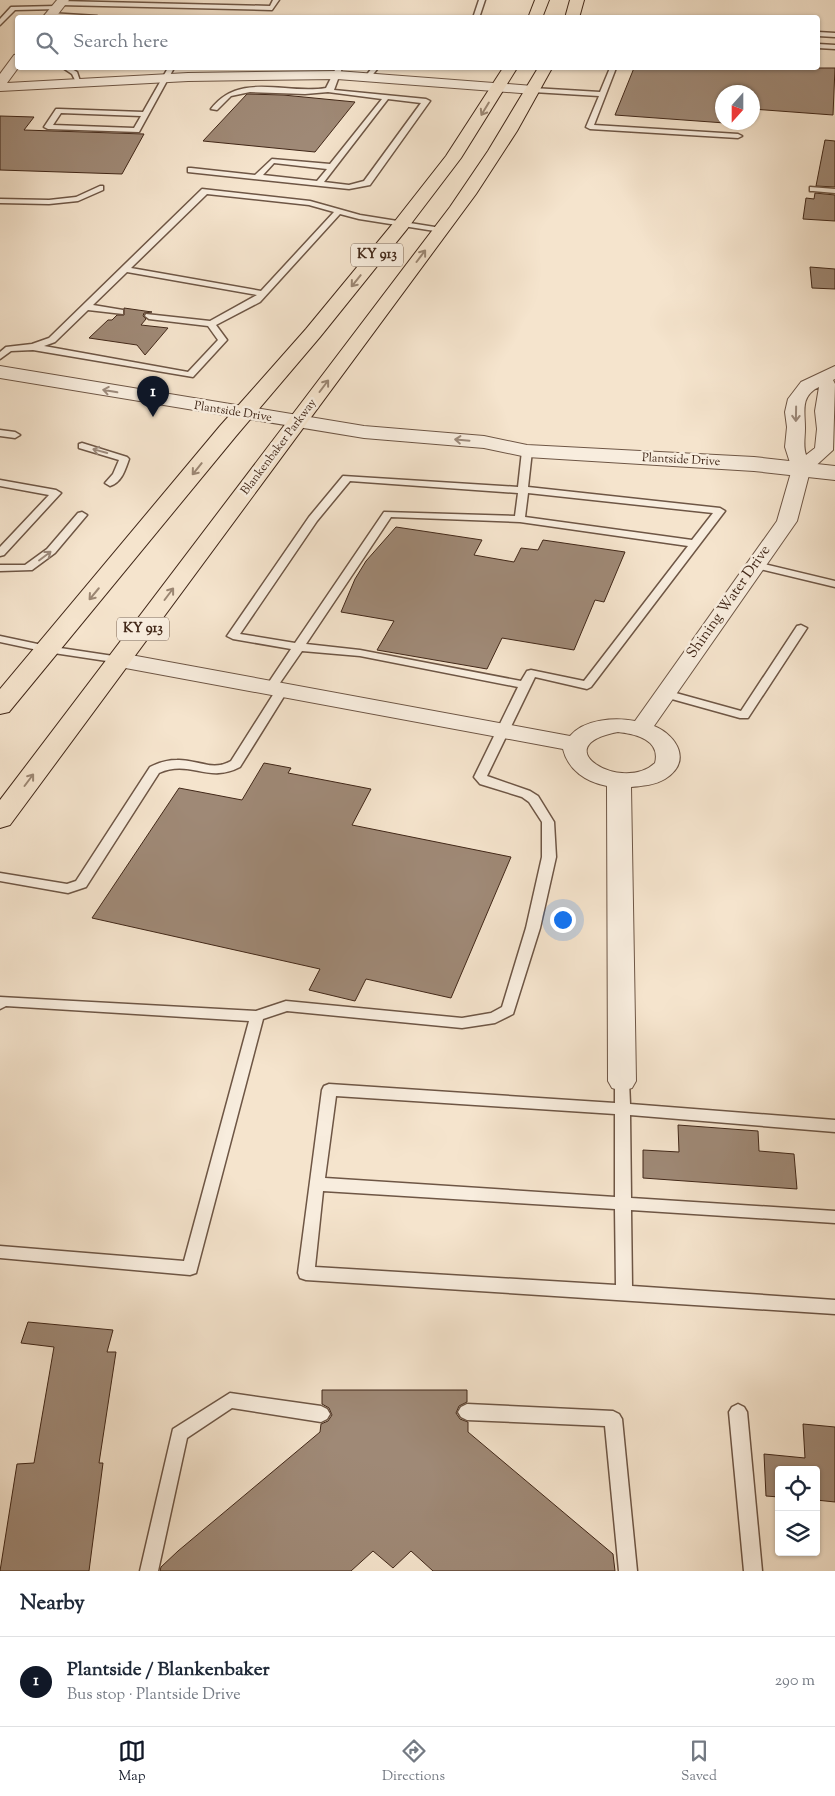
<!DOCTYPE html>
<html lang="en">
<head>
<meta charset="utf-8">
<style>
	body { margin:0; font-family:"Sorts Mill Goudy",serif; background:#f6f6f7; color:#1f2937 }
	.controls { position:absolute; right:15px; bottom:15px; display:grid; overflow:hidden; border-radius:5px; box-shadow:0 1px 4px #0004 }
	.controls button { width:45px; height:45px; display:grid; place-items:center; padding:0; border:0; border-bottom:1px solid #e0e1e3; background:#fff; color:#1f2937; font:25px sans-serif }
	.compass { position:absolute; left:715px; top:85px; width:45px; height:45px; border-radius:50%; background:#fff; box-shadow:0 1px 4px #0004; rotate:201deg }
	.you { position:absolute; left:562px; top:919px; width:18px; height:18px; margin:-12px; border:4px solid #fff; border-radius:50%; background:#1a73e8; box-shadow:0 0 0 8px #1a73e833 }
	.badge { display:grid; place-items:center; width:32px; height:32px; border-radius:50%; background:#111827; color:#fff; font-size:16px; font-weight:700 }
	.pin { position:absolute; translate:-50% -41px; filter:drop-shadow(0 1px 2px #0008) }
	.pin::after { content:''; position:absolute; top:26px; width:18px; height:15px; background:inherit; clip-path:polygon(0 0,100% 0,50% 100%) }
	.list { margin:0; padding:0; list-style:none }
	h2 { display:flex; justify-content:space-between; align-items:center; height:65px; margin:0; padding:0 20px; font-size:21px }
	h2 small { font-size:16px; font-weight:400; color:#747a83 }
	.list li { display:grid; grid-template-columns:32px 1fr auto; gap:15px; align-items:center; box-sizing:border-box; height:90px; padding:0 20px; border-top:1px solid #e0e1e3 }
	.list b { display:block; font-size:19px; white-space:nowrap }
	.list p { margin:0; font-size:16px; white-space:nowrap; color:#747a83 }
	.list em { font-size:16px; font-style:normal; color:#747a83 }
	.icon { flex:none; width:28px; height:28px; fill:none; stroke:currentColor; stroke-width:2; stroke-linecap:round; stroke-linejoin:round }
	.map { position:relative; flex:none; width:835px; height:1571px; overflow:hidden }
	.search { position:absolute; background:#fff; box-shadow:0 1px 4px #0004; left:15px; right:15px; top:15px; height:55px; display:flex; align-items:center; gap:12px; box-sizing:border-box; padding:0 18px; border-radius:5px; color:#747a83; font-size:19px }
	.sheet { height:155px; background:#fff }
	nav { display:flex; justify-content:space-around; align-items:center; box-sizing:border-box; height:70px; border-top:1px solid #e0e1e3; background:#fff; font-size:14px; color:#747a83 }
	nav a { display:grid; justify-items:center; gap:2px }
	nav .on { color:#111827 }
	.map>svg:first-child { display:block }
	.building { fill:#9f8976; stroke:#412718 }
	.lines { fill:none; stroke-linecap:round; stroke-linejoin:round }
	.service-casing { stroke:#6e5645; stroke-width:3 }
	.minor-casing { stroke:#6e5645; stroke-width:2 }
	.tertiary-casing { stroke:#6e5645; stroke-width:2 }
	.primary-casing { stroke:#412718; stroke-width:2 }
	.service { fill:#f8edde; fill-rule:evenodd }
	.minor { fill:#f8edde; fill-rule:evenodd }
	.tertiary { fill:#f8edde; fill-rule:evenodd }
	.primary { fill:#f5e4cd; fill-rule:evenodd }
	.oneway { stroke:#9b8672 }
	.oneway2 { stroke:#9c8a7b }
	.labels { text-anchor:middle; dominant-baseline:central; stroke-width:5; stroke-linejoin:round; paint-order:stroke }
	.far-street-label { font-size:12px; fill:#412718; stroke:#f8edde }
	.shield { fill:#f8edde; stroke:#786253; stroke-width:1 }
	.shield-label { font-size:14px; font-weight:bold; fill:#412718 }
	.street-label { font-size:15px; fill:#412718; stroke:#f8edde }
</style>
</head>
<body>
<div class="map">
<svg width="835" height="1571" viewBox="0 0 835 1571">
	<rect width="100%" height="100%" fill="#f5e4cd"/>
	<filter id="stains"><feTurbulence type="fractalNoise" baseFrequency=".004" numOctaves="4"/><feColorMatrix values="0 0 0 0 .2 0 0 0 0 .09 0 0 0 0 .02 0 0 0 .5 -.17"/></filter>
	<radialGradient id="worn" r=".72"><stop offset=".6" stop-color="#630" stop-opacity="0"/><stop offset="1" stop-color="#630" stop-opacity=".3"/></radialGradient>
	<g class="building">
		<path d="M634,68H835L833,115L752,109V92H722V122L725,123L615,115Z"/>
		<path d="M247,94L283,95L355,102L315,152L203,141Z"/>
		<path d="M0,116L34,117L24,130L144,134L122,174L0,170Z"/>
		<path d="M825,140L835,141V187L816,186Z"/>
		<path d="M815,193L835,195V221L803,219L806,198L814,199Z"/>
		<path d="M810,267L835,269V289L812,288Z"/>
		<path d="M124,308L152,312L144,313L143,316L146,319L141,325L168,328L145,355L137,345L89,338L108,320H112L117,315H124Z"/>
		<path d="M396,527L482,540L474,555L514,562L521,548L538,550L543,540L625,552L604,602L595,600L574,650L502,638L487,669L377,650L394,621L341,612L355,579L366,561Z"/>
		<path d="M264,763L291,768L288,773L371,789L352,825L511,857L451,998L366,979L355,1001L309,990L320,969L92,918L179,788L242,800Z"/>
		<path d="M678,1125L758,1131L759,1151L794,1154L797,1189L643,1178V1150L679,1152Z"/>
		<path d="M28,1322L113,1330L107,1352H116L99,1463H103L89,1571H0L17,1464L34,1463L54,1347L21,1343Z"/>
		<path d="M322,1390H467V1402L459,1406L456,1413L460,1419L468,1422V1432L613,1554L615,1571H433L411,1551L393,1568L373,1551L351,1571H160L161,1567L178,1551L320,1432L321,1424L328,1421L332,1415L329,1408L322,1404Z"/>
		<path d="M803,1424L835,1427V1502L816,1500V1470H779V1497L766,1496L764,1454L805,1458Z"/>
	</g>
	<g class="lines">
		<g class="service-casing">
			<g id="service">
				<path d="M273,0H279L272,10L60,5L57,3L60,1L270,6Z"/>
				<path d="M479,0H485L479,18H473Z"/>
				<path d="M57,6L59,7V9L15,10L0,25V19L11,7Z"/>
				<path d="M50,13L97,16L100,18L48,16V14Z"/>
				<path d="M818,32L835,33V37L818,36Z"/>
				<path d="M818,44L835,45V49L818,48Z"/>
				<path d="M63,68H70L77,72L81,84H77L72,74Z"/>
				<path d="M168,68H174L139,132L48,129L44,127L56,109H59L143,112ZM61,113L141,116L134,128L53,125Z"/>
				<path d="M336,68H342L334,90L426,99L430,101L370,185L349,189L188,172V168H191L255,175L272,159L330,164L382,99L328,92L305,94L250,92L231,96L217,110L211,109C240,71 286,95 326,88ZM388,99L421,103L364,181L349,185L324,182ZM274,163L327,169L317,181L263,175Z"/>
				<path d="M372,68H378L370,78H366L365,77Z"/>
				<path d="M610,68H616L594,125L738,134L742,136L738,138L590,129L586,127L599,96L533,92L530,90L533,88L600,92Z"/>
				<path d="M100,186H103V190L78,201L49,204L0,203V199L49,200L76,197Z"/>
				<path d="M810,187L835,189V193L813,191H810Z"/>
				<path d="M202,189L310,201L360,215L441,228L445,230L441,232L359,219L340,214L260,302L216,325L227,340L193,377L33,350L11,351L0,359V352L6,347L32,344L49,338ZM207,194L309,205L334,212L261,291L131,268ZM127,272L257,295L210,321L146,314L145,316L149,319L208,326L218,340L188,372L44,346L55,342L88,310L123,314V310L93,305Z"/>
				<path d="M0,430L15,432L20,435L15,438L0,436Z"/>
				<path d="M82,443L127,457L129,459C125,470 122,482 110,486L105,483L113,474L119,460L79,448V444Z"/>
				<path d="M527,448L532,451L528,487L720,508L725,511L591,687L587,689L535,677L487,776L530,791L538,796L554,822L556,857L540,928L513,1014L495,1023L462,1028L287,1011L263,1019L196,1273L190,1275L0,1258V1246L184,1261L249,1021L6,1006L0,1009V997L256,1011L286,1001L462,1018L491,1013L502,1007L526,928L542,857V822L529,802L522,797L480,784L474,777L518,687L360,656L302,651L275,690L271,692L265,688L291,649L233,639L227,636L309,517L343,476L518,487L522,451ZM350,481L518,493L515,516L384,512L295,643L240,634L317,521ZM528,493L713,513L692,540L525,517ZM391,517L520,522L688,546L584,681L531,670L527,671L521,681L360,650L306,644Z"/>
				<path d="M0,480L56,490L61,493L4,555L0,556V547L49,495L0,486Z"/>
				<path d="M82,512L87,515L55,553L32,570L0,571V565H25L47,549L78,513Z"/>
				<path d="M756,562L835,581V587L752,567L751,565L752,563Z"/>
				<path d="M801,625L807,628L748,718H740L661,696L659,694L665,690L741,711L797,626Z"/>
				<path d="M0,636L47,646L120,657L126,660L120,663L47,652L0,642Z"/>
				<path d="M282,686L288,690L240,767C208,784 190,759 159,773L86,887L68,893L0,881V873L67,884L76,881L150,767C158,763 167,760 177,760C197,759 212,772 231,761L276,690Z"/>
				<path d="M622,1076L627,1077L629,1081L630,1104L835,1120V1132L630,1115L631,1198L835,1211V1223L631,1210L632,1286L835,1300V1314L306,1280L300,1278L298,1273L322,1090L324,1086L329,1084L615,1103V1081L617,1077ZM336,1096L615,1114V1197L325,1178ZM323,1191L615,1209L616,1285L315,1267Z"/>
				<path d="M230,1393L321,1406L327,1409L330,1414L327,1419L321,1422L232,1408L187,1438L158,1571H140L173,1429Z"/>
				<path d="M467,1404L613,1411L619,1414L622,1419L637,1571H619L605,1426L467,1420L461,1417L458,1412L461,1407Z"/>
				<path d="M738,1404L744,1407L747,1412L762,1571H744L729,1412L732,1407Z"/>
			</g>
		</g>
		<g class="minor-casing">
			<g id="minor">
				<path d="M57,0H69L55,18H42Z"/>
				<path d="M18,54V68L7,83L188,73L337,71L533,86L540,90L533,94L337,79L188,81L0,91V74L14,55Z"/>
				<path d="M835,366V379L833,380L835,384L833,450L810,471L797,521L654,726C678,736 692,762 665,779C655,785 642,786 631,787L636,1081L632,1088L622,1091L612,1088L608,1081L607,786C586,782 568,770 563,749L120,667L112,665L109,660L112,655L120,653L570,736C584,719 615,717 635,721L777,521L792,469L785,447L787,427L785,412L788,399L801,382ZM819,387L815,411L817,429L815,448L806,455C803,446 805,438 805,428C805,411 800,396 819,387ZM618,732C636,734 661,740 655,763C622,794 543,746 618,732Z"/>
			</g>
		</g>
		<g class="tertiary-casing">
			<path id="tertiary" d="M0,366L364,426L484,436L527,445L754,457L835,466V480L754,471L527,457L484,448L364,438L0,378Z"/>
		</g>
		<g class="primary-casing">
			<g id="primary">
				<path d="M535,0H549L542,18H528Z"/>
				<path d="M570,0H584L579,18H565Z"/>
				<path d="M503,68H517L461,158L407,229L320,337L236,436L9,712L0,714V689L220,426L306,329L395,221L446,156Z"/>
				<path d="M538,68H552L517,131L476,194L10,825L0,828V800L450,207L488,151Z"/>
			</g>
		</g>
		<use href="#service" class="service"/>
		<use href="#minor" class="minor"/>
		<use href="#tertiary" class="tertiary"/>
		<use href="#primary" class="primary"/>
	</g>
	<defs><path id="oneway-shaft" d="M-6 0H5M1.5-3L5.5 0L1.5 3" fill="none" stroke-width="1.6" stroke-linecap="round" stroke-linejoin="round" transform="scale(1.25)"/></defs>
	<g class="oneway">
		<use href="#oneway-shaft" transform="translate(485 109) rotate(121)"/>
		<use href="#oneway-shaft" transform="translate(421 256) rotate(-53)"/>
		<use href="#oneway-shaft" transform="translate(356 281) rotate(129)"/>
		<use href="#oneway-shaft" transform="translate(324 386) rotate(-53)"/>
		<use href="#oneway-shaft" transform="translate(197 469) rotate(129)"/>
		<use href="#oneway-shaft" transform="translate(94 594) rotate(130)"/>
		<use href="#oneway-shaft" transform="translate(169 594) rotate(-53)"/>
		<use href="#oneway-shaft" transform="translate(29 780) rotate(-53)"/>
	</g>
	<g class="oneway2">
		<use href="#oneway-shaft" transform="translate(110 391) rotate(-170)"/>
		<use href="#oneway-shaft" transform="translate(796 414) rotate(91)"/>
		<use href="#oneway-shaft" transform="translate(462 440) rotate(-175)"/>
		<use href="#oneway-shaft" transform="translate(100 451) rotate(-165)"/>
		<use href="#oneway-shaft" transform="translate(45 556) rotate(-37)"/>
	</g>
	<g class="labels">
		<g class="far-street-label">
			<text transform="translate(233 412) rotate(9)">Plantside Drive</text>
			<text transform="translate(279 447) rotate(-53)">Blankenbaker Parkway</text>
			<text transform="translate(681 460) rotate(3)">Plantside Drive</text>
		</g>
		<g class="shield">
			<rect x="351" y="243.5" width="52" height="23" rx="4"/>
			<rect x="117" y="617.5" width="52" height="23" rx="4"/>
		</g>
		<g class="shield-label">
			<text x="377" y="255">KY 913</text>
			<text x="143" y="629">KY 913</text>
		</g>
		<g class="street-label">
			<text transform="translate(729 602) rotate(-55)">Shining Water Drive</text>
		</g>
	</g>
	<rect width="100%" height="100%" filter="url(#stains)"/>
	<rect width="100%" height="100%" fill="url(#worn)"/>
</svg>
<div class="controls">
<button><svg class="icon" aria-label="locate" viewBox="0 0 24 24"><circle cx="12" cy="12" r="6"/><path d="M12 2v4M12 18v4M2 12h4M18 12h4"/></svg></button>
<button><svg class="icon" aria-label="layers" viewBox="0 0 24 24"><path d="M12 4l9 5-9 5-9-5zM3 14l9 5 9-5"/></svg></button>
</div>
<svg class="compass" viewBox="-18 -18 36 36"><path d="M0-13l5 13h-10z" fill="#e53935"/><path d="M0 13l5-13h-10z" fill="#747a83"/></svg>
<div class="you"></div>
<div class="pin badge" style="left:153px;top:417px">1</div>
<div class="search"><svg class="icon" aria-label="search" viewBox="0 0 24 24"><circle cx="10" cy="10" r="6"/><path d="M15 15l6 6"/></svg>Search here</div>
</div>
<section class="sheet">
<h2>Nearby<small></small></h2>
<ul class="list">
<li><span class="badge">1</span><div><b>Plantside / Blankenbaker</b><p>Bus stop · Plantside Drive</p></div><em>290 m</em></li>
</ul>
</section>
<nav>
<a class="on"><svg class="icon" aria-label="map" viewBox="0 0 24 24"><path d="M3 6l6-2 6 2 6-2v14l-6 2-6-2-6 2zM9 4v14M15 6v14"/></svg>Map</a>
<a><svg class="icon" aria-label="directions" viewBox="0 0 24 24"><path d="M12 3l9 9-9 9-9-9zM9 14v-3h6M13 9l2 2-2 2"/></svg>Directions</a>
<a><svg class="icon" aria-label="saved" viewBox="0 0 24 24"><path d="M7 4h10v16l-5-4-5 4z"/></svg>Saved</a>
</nav>
</body>
</html>
